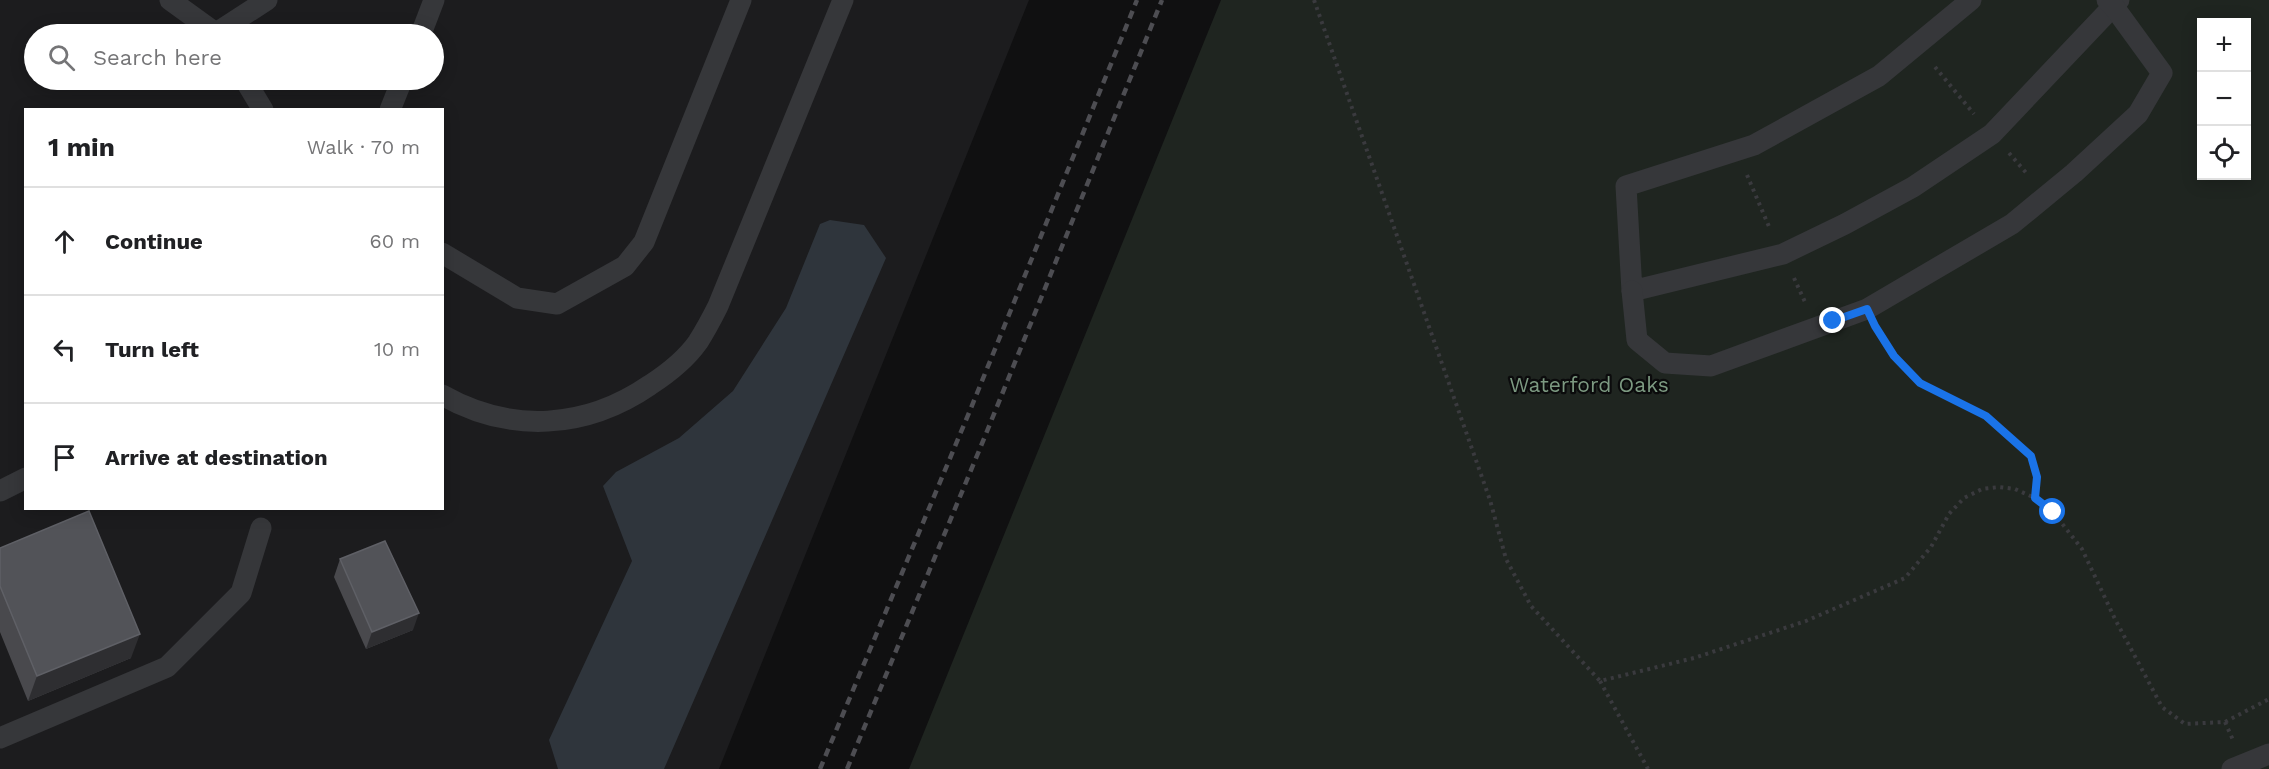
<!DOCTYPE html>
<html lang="en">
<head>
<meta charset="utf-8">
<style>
	body { margin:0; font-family:"Work Sans",sans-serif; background:#f6f6f6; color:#202124 }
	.controls { position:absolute; right:18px; top:18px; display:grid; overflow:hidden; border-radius:0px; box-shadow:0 3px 15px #0003 }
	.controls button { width:54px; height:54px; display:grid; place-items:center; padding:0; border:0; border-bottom:2px solid #e0e0e0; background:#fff; color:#202124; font:30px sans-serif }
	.stop { position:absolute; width:18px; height:18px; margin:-14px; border:4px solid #1a73e8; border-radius:50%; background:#fff }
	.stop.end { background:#1a73e8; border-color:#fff; box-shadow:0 2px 6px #0008 }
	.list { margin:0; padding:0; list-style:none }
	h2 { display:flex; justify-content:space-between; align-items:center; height:78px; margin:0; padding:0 24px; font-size:26px }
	h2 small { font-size:20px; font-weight:400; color:#757577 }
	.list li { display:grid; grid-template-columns:39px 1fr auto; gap:18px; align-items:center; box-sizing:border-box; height:108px; padding:0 24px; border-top:2px solid #e0e0e0 }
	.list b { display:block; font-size:22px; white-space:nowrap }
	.list em { font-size:20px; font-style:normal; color:#757577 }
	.icon { flex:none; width:33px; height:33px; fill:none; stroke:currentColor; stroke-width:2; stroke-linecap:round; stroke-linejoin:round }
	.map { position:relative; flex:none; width:2269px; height:769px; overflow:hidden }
	.search { position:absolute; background:#fff; box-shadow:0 3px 15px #0003; left:24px; top:24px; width:420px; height:66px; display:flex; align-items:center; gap:15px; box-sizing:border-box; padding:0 21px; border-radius:33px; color:#757577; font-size:22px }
	.panel { position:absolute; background:#fff; box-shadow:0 3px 15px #0003; left:24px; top:108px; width:420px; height:402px; border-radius:0px }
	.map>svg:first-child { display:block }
	.built { fill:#1c1c1e; fill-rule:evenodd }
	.green { fill:#1f2520; fill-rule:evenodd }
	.water { fill:#2f353c }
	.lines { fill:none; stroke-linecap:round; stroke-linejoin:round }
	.path { stroke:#3a3a3e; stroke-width:4; stroke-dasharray:3 4.5; stroke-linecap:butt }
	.service { stroke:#36373a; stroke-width:21 }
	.rail { stroke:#4d4d52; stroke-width:4.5; stroke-dasharray:8 6; stroke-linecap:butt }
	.wall { fill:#49494d }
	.shaded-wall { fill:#2e2e31 }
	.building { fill:#525358; stroke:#5f6066; stroke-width:1.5 }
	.route { stroke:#1a73e8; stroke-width:8 }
	.labels { text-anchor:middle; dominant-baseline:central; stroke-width:4.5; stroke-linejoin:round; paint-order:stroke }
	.park-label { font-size:21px; fill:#7c9981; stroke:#0b0b0c }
</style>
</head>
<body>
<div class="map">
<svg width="2269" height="769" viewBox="0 0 2269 769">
	<rect width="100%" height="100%" fill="#101011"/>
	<path class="built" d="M0,0H1029L719,769H0ZM34,34H434V80H34ZM26,110H442V508H26Z"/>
	<path class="green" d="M1221,0H2269V769H909ZM2202,22H2246V176H2202Z"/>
	<path class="water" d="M830,220L864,225L886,258L664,769H558L549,740L632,561L603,486L616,472L679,438L733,391L786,308L820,224Z"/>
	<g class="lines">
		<g class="path">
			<path d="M1314,0L1490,500L1506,559L1531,606L1600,681L1694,658L1806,621L1905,578L1931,547L1949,514L1964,498L1982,489L1999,487L2015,489L2035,498L2053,512L2082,549L2115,619L2162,707L2185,724L2225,722L2269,699"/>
			<path d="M1935,67L1974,114"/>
			<path d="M2009,153L2028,175"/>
			<path d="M1747,175L1770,229"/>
			<path d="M1794,278L1805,302"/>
			<path d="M1880,334L1894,356L1920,383L1985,416L2031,456L2037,477L2035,498"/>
			<path d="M1600,681L1648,769"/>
			<path d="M2225,722L2233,740"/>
		</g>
		<g class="service">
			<path d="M170,0L217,34"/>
			<path d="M1971,0L1879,76L1754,145L1626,186L1632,291L1783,254L1845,224L1913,187L1992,134L2119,0"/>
			<path d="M216,33L267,0"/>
			<path d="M421,34L434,0"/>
			<path d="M245,80L263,110"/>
			<path d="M390,110L402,80"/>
			<path d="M442,253L517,298L557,304L625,266L644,242L741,0"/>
			<path d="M1632,291L1637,340L1665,363L1711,366L1867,309L2012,224L2074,173L2138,114L2162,73L2114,7L2107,0"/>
			<path d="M442,395C511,434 586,429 650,385C667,374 686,359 698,342C705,331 712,318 718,306L843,0"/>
			<path d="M0,491L26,478"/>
			<path d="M0,738L167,667L241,593L261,528"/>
			<path d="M2232,769L2269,754"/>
		</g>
		<g class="rail">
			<path d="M820,769L971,408L1137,0"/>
			<path d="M847,769L981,446L1162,0"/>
		</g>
	</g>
	<g class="wall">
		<path d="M0,548L131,658L28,701L0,632Z"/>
		<path d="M340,559L413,630L366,649L334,577Z"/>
	</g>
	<g class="shaded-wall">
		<path d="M419,613L413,630L366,649L372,632Z"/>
		<path d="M140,634L131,658L28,701L37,676Z"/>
	</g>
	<g class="building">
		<path d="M89,511L140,634L37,676L0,586V548Z"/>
		<path d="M385,541L419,613L372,632L340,559Z"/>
	</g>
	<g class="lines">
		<path class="route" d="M1833,321L1867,309L1875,326L1894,356L1920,383L1986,416L2031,456L2037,477L2035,498L2053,512"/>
	</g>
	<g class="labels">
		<g class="park-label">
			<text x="1589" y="384">Waterford Oaks</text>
		</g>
	</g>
</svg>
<div class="controls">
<button>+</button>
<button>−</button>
<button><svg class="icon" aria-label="locate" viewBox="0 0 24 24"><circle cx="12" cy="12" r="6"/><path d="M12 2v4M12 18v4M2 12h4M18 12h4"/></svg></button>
</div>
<div class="stop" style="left:2053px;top:512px"></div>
<div class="stop end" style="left:1833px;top:321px"></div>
<div class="search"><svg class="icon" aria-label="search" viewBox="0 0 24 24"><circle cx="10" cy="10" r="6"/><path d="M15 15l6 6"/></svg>Search here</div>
<section class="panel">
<h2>1 min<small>Walk · 70 m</small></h2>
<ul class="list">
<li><svg class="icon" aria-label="ahead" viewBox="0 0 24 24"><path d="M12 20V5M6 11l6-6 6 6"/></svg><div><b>Continue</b></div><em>60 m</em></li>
<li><svg class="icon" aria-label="left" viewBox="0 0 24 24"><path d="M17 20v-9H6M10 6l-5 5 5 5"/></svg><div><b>Turn left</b></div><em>10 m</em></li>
<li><svg class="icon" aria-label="arrive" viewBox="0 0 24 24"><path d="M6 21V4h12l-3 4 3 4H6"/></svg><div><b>Arrive at destination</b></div></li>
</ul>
</section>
</div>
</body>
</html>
